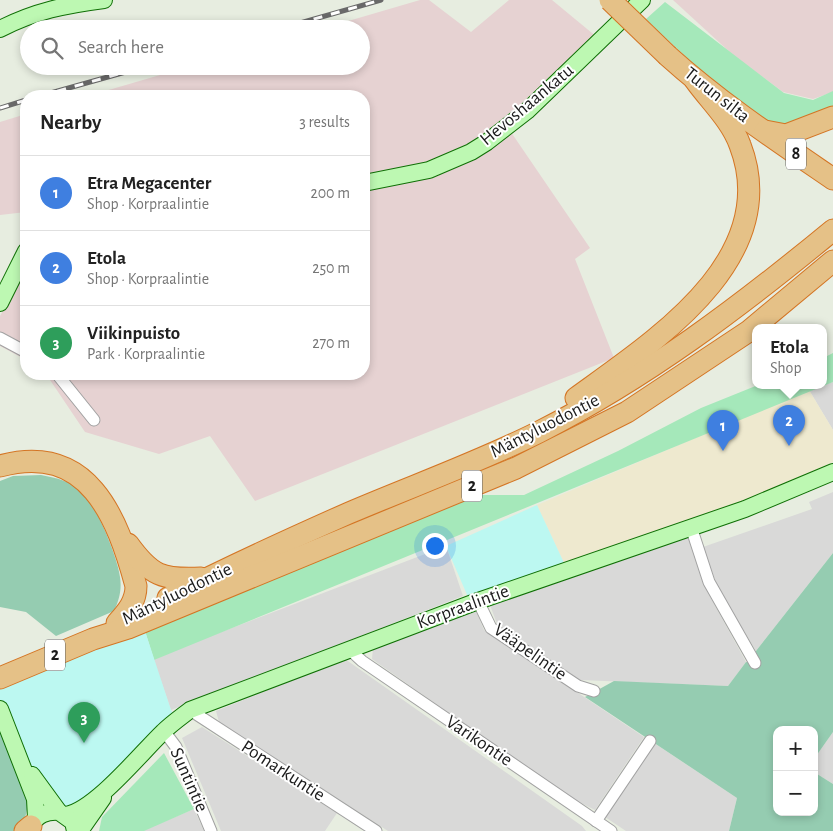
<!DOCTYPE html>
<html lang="en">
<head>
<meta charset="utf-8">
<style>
	body { margin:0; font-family:"Alegreya Sans",sans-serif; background:#f2f2f2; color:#222 }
	.controls { position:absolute; right:15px; bottom:15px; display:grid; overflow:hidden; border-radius:10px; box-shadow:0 2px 8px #0003 }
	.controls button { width:45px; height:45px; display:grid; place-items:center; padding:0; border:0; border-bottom:1px solid #e0e0e0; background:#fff; color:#222; font:25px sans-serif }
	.you { position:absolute; left:434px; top:545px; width:18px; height:18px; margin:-12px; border:4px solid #fff; border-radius:50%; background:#1a73e8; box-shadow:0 0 0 8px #1a73e833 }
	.badge { display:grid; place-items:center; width:32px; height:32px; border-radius:50%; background:#6b5a13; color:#fff; font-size:16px; font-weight:700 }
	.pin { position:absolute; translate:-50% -41px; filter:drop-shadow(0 1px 2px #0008) }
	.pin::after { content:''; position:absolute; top:26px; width:18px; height:15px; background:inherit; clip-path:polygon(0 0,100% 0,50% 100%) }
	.popup { position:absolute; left:752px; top:324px; width:75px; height:65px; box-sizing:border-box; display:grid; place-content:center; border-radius:10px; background:#fff; filter:drop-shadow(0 1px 4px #0005); font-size:16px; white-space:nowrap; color:#767676 }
	.popup b { font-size:19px; color:#222 }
	.popup::after { content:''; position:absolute; left:50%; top:100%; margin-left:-10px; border:10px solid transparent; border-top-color:#fff }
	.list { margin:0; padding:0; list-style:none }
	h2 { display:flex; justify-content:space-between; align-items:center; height:65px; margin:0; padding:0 20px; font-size:21px }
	h2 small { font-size:16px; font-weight:400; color:#767676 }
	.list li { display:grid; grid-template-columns:32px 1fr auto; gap:15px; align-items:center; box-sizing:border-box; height:75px; padding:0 20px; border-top:1px solid #e0e0e0 }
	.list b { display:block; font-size:19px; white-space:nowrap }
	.list p { margin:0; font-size:16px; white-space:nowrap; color:#767676 }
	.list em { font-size:16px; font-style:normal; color:#767676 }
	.icon { flex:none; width:28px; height:28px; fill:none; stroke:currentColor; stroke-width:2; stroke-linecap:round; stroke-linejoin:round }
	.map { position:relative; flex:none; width:833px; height:831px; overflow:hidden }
	.search { position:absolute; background:#fff; box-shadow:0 2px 8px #0003; left:20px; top:20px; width:350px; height:55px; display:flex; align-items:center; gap:12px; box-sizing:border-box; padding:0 18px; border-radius:28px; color:#767676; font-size:19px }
	.panel { position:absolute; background:#fff; box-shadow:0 2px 8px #0003; left:20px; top:90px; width:350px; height:290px; border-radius:20px }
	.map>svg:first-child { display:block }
	.residential { fill:#d9d9d8 }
	.commercial { fill:#eee9cf }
	.industrial { fill:#e6d2d2 }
	.grass { fill:#a5e8ba }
	.forest { fill:#95ccb1 }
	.park { fill:#bcf8f1 }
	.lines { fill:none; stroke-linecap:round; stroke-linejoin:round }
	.street-casing { stroke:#a2a2a2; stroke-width:13 }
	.secondary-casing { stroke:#0f6f05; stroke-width:18 }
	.highway-casing { stroke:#d47524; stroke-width:23 }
	.street { stroke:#fff; stroke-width:11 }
	.secondary { stroke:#bdf8b2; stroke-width:16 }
	.highway { stroke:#e5c187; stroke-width:21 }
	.rail-casing { stroke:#696969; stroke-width:5 }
	.rail { stroke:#fff; stroke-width:3; stroke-dasharray:9; stroke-linecap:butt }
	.highway-bridge-casing { stroke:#d47524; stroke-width:23; stroke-linecap:butt }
	.highway-bridge { stroke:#e5c187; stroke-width:21 }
	.labels { text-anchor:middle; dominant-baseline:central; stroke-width:4; stroke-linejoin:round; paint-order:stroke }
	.shield { fill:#fff; stroke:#5f5f5f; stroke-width:1 }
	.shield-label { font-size:18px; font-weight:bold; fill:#1b1b1b }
	.street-label { font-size:19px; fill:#1b1b1b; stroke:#fff }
</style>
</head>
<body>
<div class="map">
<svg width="833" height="831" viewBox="0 0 833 831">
	<rect width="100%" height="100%" fill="#e7ede0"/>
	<g class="residential">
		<path d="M833,382V430L809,390Z"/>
		<path d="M833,492V553L756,651L718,588L703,547L812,509L809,502Z"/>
		<path d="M688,536L708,593L746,662L728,686L580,680L497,624L490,605Z"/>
		<path d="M446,546L463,596L171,710L153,658Z"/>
		<path d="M476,611L484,630L644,737L595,810L567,796L372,659L373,648Z"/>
		<path d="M345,659L582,826L586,831H388L219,722L216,711Z"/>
		<path d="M202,727L337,813L325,831H221L182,738Z"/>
		<path d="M833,732V784L814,772V759Z"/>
		<path d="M654,743L737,798L729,831H626L605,817Z"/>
		<path d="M194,809L204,831H144V830Z"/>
	</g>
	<path class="commercial" d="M809,390L833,430V462L783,486L565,565L537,505Z"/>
	<g class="industrial">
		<path d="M420,0H429L471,32L509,0H552L598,38L504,122L590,248L575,259L614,358L255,501L210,436L159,454L85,432L46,374H364V96H88L191,66H361V29H321Z"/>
		<path d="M673,0H833V92L813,99L783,92L733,55Z"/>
		<path d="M26,114V212L0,215V122Z"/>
		<path d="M26,269V360L0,346V316Z"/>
	</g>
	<g class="grass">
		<path d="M665,2L784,93L813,100L833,91V112L775,127C728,97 686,58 646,19Z"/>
		<path d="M833,353V382L154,660L145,631L479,495H524L618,451L701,408L758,385H823V358Z"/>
		<path d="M164,753L194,809L144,831H99L102,817Z"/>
	</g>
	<g class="forest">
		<path d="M41,475C57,478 71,481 83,493C97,506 118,559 120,577C122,590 119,600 114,611L56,636L26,612L0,607V481L13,476Z"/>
		<path d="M833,553V732L814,759V730H777V812H814V772L833,784V831H729L737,798L585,697L614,681L728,686L746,662L755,663L756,651Z"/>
		<path d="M0,730L28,805L24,823L14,831H0Z"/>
	</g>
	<g class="park">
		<path d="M537,505L565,565L471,604L446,546Z"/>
		<path d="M145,631L171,710L177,721L83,809L59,812L24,766L0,706V679Z"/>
	</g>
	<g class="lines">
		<g class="street-casing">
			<g id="street">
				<path d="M0,338L26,352"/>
				<path d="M57,374L94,420"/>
				<path d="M691,527L709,582L755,663"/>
				<path d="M478,601L491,628L578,686L594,691"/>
				<path d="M349,649L362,661L611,831"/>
				<path d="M190,710L376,831"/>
				<path d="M164,731L176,747L211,831"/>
				<path d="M596,821L650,741"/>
			</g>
		</g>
		<g class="secondary-casing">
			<g id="secondary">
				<path d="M0,29C35,11 65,5 104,0"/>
				<path d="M364,183L429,170L471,152L487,142L527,111L642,0"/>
				<path d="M0,303L26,251"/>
				<path d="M0,709L35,799L36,818"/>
				<path d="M32,775L59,812"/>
				<path d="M66,815C95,810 140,754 163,732C171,724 181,717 190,710L478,601L745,509L833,472"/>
				<path d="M31,825C38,815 46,811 59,812L73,822L75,831"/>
				<path d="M80,831L103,798"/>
			</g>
		</g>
		<g class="highway-casing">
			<g id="highway">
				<path d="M668,56C719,102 776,140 833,179"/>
				<path d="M765,131L786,135L833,117"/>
				<path d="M576,398C653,342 784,259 740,145C731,120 710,101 695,80"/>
				<path d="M0,466C88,442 117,516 136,586C136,601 128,611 117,623"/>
				<path d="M128,544C151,576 162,580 201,578"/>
				<path d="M168,598C227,568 288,540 349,513C412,486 477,463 539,432C646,378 741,306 833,230"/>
				<path d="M0,678L93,639L128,628L516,468L627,412L749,331L833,261"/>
				<path d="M25,831L31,826"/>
			</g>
		</g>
		<use href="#street" class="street"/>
		<use href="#secondary" class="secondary"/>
		<use href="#highway" class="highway"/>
		<g class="rail-casing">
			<g id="rail">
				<path d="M279,29L381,0"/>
				<path d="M40,96L147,66"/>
				<path d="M0,108L26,100"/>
			</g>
		</g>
		<use href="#rail" class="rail"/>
		<g class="highway-bridge-casing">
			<path id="highway-bridge" d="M610,0L668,56"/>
		</g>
		<use href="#highway-bridge" class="highway-bridge"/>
	</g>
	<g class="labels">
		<g class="shield">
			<rect x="786" y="138.5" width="20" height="31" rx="4"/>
			<rect x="462" y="470.5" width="20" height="31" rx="4"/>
			<rect x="45" y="639.5" width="20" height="31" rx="4"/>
		</g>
		<g class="shield-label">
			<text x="796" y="154">8</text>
			<text x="472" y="486">2</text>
			<text x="55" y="655">2</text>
		</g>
		<g class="street-label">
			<text transform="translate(717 95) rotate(38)">Turun silta</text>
			<text transform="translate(527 105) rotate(-40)">Hevoshaankatu</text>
			<text transform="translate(545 426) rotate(-27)">Mäntyluodontie</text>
			<text transform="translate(177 594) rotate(-26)">Mäntyluodontie</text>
			<text transform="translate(463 607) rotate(-20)">Korpraalintie</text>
			<text transform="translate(530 652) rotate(35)">Vääpelintie</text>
			<text transform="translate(479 741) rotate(34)">Varikontie</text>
			<text transform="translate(283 771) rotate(33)">Pomarkuntie</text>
			<text transform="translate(189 780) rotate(66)">Suntintie</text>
		</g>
	</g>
</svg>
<div class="controls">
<button>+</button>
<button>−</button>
</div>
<div class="you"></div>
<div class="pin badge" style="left:723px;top:451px;background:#3f7fe0">1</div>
<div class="pin badge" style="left:789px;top:446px;background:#3f7fe0">2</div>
<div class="popup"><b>Etola</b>Shop</div>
<div class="pin badge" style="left:84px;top:743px;background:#2e9e5b">3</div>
<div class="search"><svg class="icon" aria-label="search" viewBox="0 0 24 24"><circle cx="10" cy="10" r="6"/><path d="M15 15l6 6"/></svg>Search here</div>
<section class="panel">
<h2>Nearby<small>3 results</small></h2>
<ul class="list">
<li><span class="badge" style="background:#3f7fe0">1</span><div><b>Etra Megacenter</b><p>Shop · Korpraalintie</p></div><em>200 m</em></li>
<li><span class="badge" style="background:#3f7fe0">2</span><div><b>Etola</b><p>Shop · Korpraalintie</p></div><em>250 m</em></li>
<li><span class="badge" style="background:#2e9e5b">3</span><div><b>Viikinpuisto</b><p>Park · Korpraalintie</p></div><em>270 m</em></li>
</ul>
</section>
</div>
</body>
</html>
